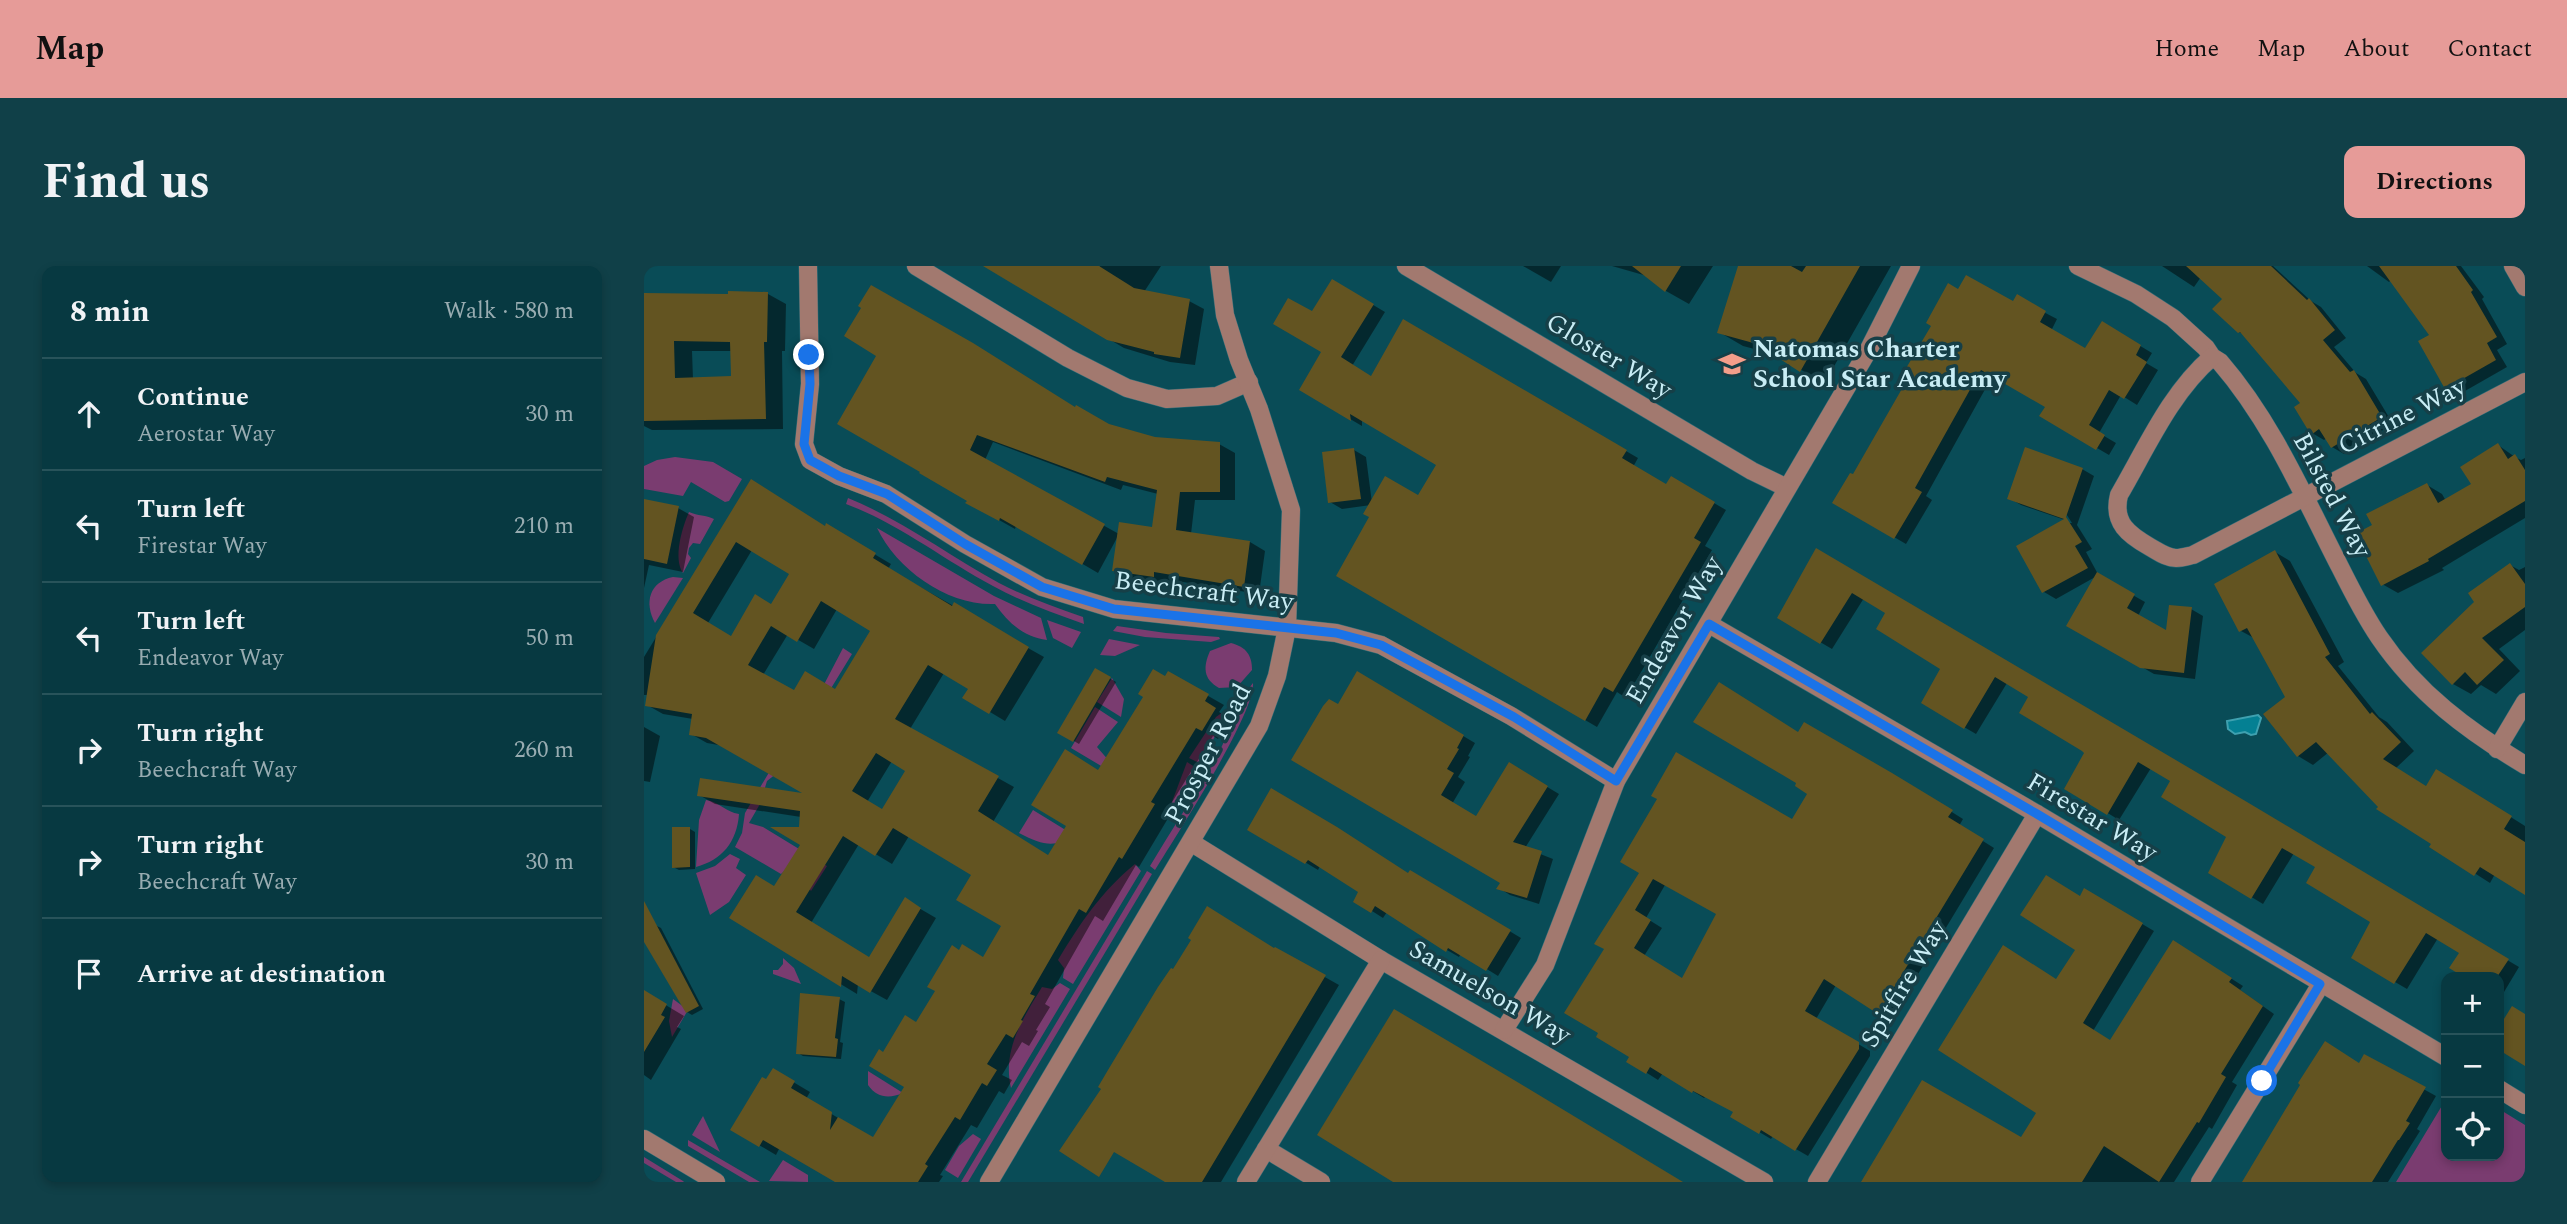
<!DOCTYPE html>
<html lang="en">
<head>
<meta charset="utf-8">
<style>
	body { margin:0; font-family:Spectral,serif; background:#104048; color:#f1f3f6 }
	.controls { position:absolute; right:21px; bottom:21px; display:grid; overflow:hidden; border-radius:14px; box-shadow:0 4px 10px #0003 }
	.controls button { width:63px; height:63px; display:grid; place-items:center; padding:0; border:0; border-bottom:2px solid #28535a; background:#073941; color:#f1f3f6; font:35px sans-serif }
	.stop { position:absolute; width:21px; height:21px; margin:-16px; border:5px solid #1a73e8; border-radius:50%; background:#fff }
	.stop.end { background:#1a73e8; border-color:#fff; box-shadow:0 2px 7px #0008 }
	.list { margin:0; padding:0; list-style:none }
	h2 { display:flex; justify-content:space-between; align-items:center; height:91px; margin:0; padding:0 28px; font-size:30px }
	h2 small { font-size:23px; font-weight:400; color:#98acb1 }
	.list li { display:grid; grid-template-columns:46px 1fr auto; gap:21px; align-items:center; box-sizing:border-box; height:112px; padding:0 28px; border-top:2px solid #28535a }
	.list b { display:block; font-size:26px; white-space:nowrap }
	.list p { margin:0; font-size:23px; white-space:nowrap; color:#98acb1 }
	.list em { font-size:23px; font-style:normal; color:#98acb1 }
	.icon { flex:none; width:38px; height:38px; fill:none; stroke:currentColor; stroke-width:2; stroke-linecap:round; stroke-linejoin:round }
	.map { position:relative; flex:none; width:1881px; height:916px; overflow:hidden; border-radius:14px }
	header { display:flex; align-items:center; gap:42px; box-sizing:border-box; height:98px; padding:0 35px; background:#e69b98; color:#111 }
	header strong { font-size:33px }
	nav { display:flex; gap:38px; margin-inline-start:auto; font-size:24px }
	.intro { display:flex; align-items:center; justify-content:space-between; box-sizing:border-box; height:168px; padding:0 42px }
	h1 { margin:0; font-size:49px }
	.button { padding:18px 32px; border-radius:14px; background:#e69b98; color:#111; font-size:24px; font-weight:700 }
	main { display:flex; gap:42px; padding:0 42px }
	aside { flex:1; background:#073941; border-radius:14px; box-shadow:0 4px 10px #0003 }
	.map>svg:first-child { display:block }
	.green { fill:#7a3c70 }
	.water { fill:#048093; stroke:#3fa1b0; stroke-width:2 }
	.shadow { fill:#0007; fill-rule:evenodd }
	.building { fill:#635421; fill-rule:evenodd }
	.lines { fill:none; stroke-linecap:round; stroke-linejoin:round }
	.minor-casing { stroke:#2f6c77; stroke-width:19 }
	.minor { stroke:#a2796f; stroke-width:18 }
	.route { stroke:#1a73e8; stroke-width:9 }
	.labels { text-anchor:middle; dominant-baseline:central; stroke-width:7; stroke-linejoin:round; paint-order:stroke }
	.poi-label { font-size:26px; font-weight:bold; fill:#c9edf5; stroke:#163f47; text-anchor:start }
	.street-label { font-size:26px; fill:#c9edf5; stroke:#163f47 }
</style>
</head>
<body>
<header>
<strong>Map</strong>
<nav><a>Home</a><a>Map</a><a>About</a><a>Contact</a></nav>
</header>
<div class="intro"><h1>Find us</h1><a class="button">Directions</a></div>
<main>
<aside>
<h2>8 min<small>Walk · 580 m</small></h2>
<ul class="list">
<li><svg class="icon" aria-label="ahead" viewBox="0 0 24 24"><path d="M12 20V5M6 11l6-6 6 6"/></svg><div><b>Continue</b><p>Aerostar Way</p></div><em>30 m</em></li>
<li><svg class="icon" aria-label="left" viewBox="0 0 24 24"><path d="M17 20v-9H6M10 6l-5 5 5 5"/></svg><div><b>Turn left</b><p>Firestar Way</p></div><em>210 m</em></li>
<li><svg class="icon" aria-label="left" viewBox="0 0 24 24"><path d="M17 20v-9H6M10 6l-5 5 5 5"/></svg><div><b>Turn left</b><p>Endeavor Way</p></div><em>50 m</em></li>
<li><svg class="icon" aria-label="right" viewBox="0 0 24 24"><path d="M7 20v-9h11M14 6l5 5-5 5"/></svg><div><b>Turn right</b><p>Beechcraft Way</p></div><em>260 m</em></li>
<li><svg class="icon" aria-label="right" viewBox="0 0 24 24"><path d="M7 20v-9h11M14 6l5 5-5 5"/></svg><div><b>Turn right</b><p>Beechcraft Way</p></div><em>30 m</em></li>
<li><svg class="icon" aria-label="arrive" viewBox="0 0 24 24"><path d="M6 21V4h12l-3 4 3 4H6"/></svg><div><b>Arrive at destination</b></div></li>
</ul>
</aside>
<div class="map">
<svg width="1881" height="916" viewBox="0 0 1881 916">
	<rect width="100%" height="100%" fill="#094c57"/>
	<g class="green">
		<path d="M31,191L69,196L98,213L85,235L81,236L47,216L39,230L0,223V200L13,194Z"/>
		<path d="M204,232C258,254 304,289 355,317C382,331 410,341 439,351L440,358C409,347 378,336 349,320C300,294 254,257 202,238Z"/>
		<path d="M45,246C54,250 62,249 70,253L56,278L49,277L45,282L44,288L47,292L39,307C29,292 38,262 45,246Z"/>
		<path d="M233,262L350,330L397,352L403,374C380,371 364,357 351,338C304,340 253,304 233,262Z"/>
		<path d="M29,311L39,312L11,357C0,337 5,316 29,311Z"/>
		<path d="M403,354L437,366L428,382L409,372Z"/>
		<path d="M473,360L522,367L575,371L576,373L567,376L501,371L469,365Z"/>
		<path d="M465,373L496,379L471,390L456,389Z"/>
		<path d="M587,377C602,381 608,389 608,404L593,421L575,422C559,413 559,401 566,385Z"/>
		<path d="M199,382L208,388L137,504L123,515L116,538L105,557L119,561L183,600L167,625L146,600L137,608L91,581L98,567L101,547L169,432L174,430Z"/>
		<path d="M468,412L480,433L477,451L453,436Z"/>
		<path d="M609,417C611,448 532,570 511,604L506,600C530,560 556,521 578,480C588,460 594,434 609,417Z"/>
		<path d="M451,441L474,456L453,481L466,496L469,507L427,482Z"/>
		<path d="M585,442L557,498L545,492L572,451Z"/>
		<path d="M543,496L554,503L530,543L526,541Z"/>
		<path d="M62,534C75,536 82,546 95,548C93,576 78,594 52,601L55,554Z"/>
		<path d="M389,544L433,571C408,581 400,580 375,567Z"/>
		<path d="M86,588L96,593L92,602L102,609L85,636L66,649L52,607L71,600Z"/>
		<path d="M491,598L497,605L429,718L419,712L420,702L414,694C437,656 457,626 491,598Z"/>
		<path d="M503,605L508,608L324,916H317Z"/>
		<path d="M139,692L150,702L157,718L129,708V704H134L139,698Z"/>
		<path d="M416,717L426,723L367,822C358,784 379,752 398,721L408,723Z"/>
		<path d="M29,733L44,744L28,771L25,755Z"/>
		<path d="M224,805L259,827C245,833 233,832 224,819Z"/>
		<path d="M1802,833V890H1855V843L1881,859V916H1752Z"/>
		<path d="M59,850L76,886L48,869Z"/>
		<path d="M329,868L337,873L314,912L301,904L315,880Z"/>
		<path d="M44,874L116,916H105L44,880Z"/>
		<path d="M0,891L39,915L40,916H32L0,897Z"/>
		<path d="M139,894L164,909V916L125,915Z"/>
	</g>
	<path class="water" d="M1614,449L1617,452L1612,468L1607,469L1601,466L1591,468L1584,463L1583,455Z"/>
	<g class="shadow">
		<path d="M341,0H452L455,2L456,0H517L500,26L545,35L560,43L551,99L526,96L480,82Z"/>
		<path d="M879,0H917L907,16Z"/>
		<path d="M968,0H1069L1045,38L1022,25L1003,10Z"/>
		<path d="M1096,0H1247L1180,118L1133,89L1099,80L1075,66Z"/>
		<path d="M1518,0H1629L1667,35L1677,41L1702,72L1690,81L1712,107L1722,113L1749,158L1700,188L1688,181L1683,172L1680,174L1668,167L1659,138L1601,69L1595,66L1580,33L1557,11L1550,21Z"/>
		<path d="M1723,0H1817L1840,31L1838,33L1863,78L1853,84L1863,101L1814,129L1802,122L1788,70L1747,14L1745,16Z"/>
		<path d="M689,15L741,46L708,100L728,112L760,56L994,192L989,201L1022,220L1027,212L1082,244L1061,280L1068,284L982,432L973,426L953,461L694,309L726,252L727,239L698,243L686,236L710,184L722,191L728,237L775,231L794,199L718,153V160L657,124L679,86L669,48Z"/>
		<path d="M1315,25L1370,37L1373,32L1413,53L1407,65L1441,85L1458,57L1508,87L1502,97L1514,104L1493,139L1477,129L1455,167L1472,177L1465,189L1398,150L1403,141L1349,109L1282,230L1288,234L1262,278L1190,236L1209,211Z"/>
		<path d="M124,28L142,38L141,85H138L139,163L8,164L0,160V29L86,30ZM48,85H88L89,112L49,113Z"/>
		<path d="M432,143L465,159L511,173L575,178L591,187V234H551L547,268L606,276L621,285L615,328L526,314L525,318L485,313L470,304L474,270L454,307L372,259L371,263L339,245L325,234L195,158ZM349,176L477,224L479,219L514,228L510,263L475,268L341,194Z"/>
		<path d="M1854,179L1871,191L1877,194L1881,192V252L1798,302L1800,304L1754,327L1738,318L1730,260L1783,219L1798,228L1802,235L1830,219Z"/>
		<path d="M1438,203L1450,210L1433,259L1448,283L1442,286L1455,310L1501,336L1494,350L1524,367L1547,343L1559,350L1551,413L1510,408L1425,359L1453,310L1412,333L1400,326L1374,281L1421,254L1377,239L1365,232ZM1419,243L1428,257H1424Z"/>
		<path d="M107,215L182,262L183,260L247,298L244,303L400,391L361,455L321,431L326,423L300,407L266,463L370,521L349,556L405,591L455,506L524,407L580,439L575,446L587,453L574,473L569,470L522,546L526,549L495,601L492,599L459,655L451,650L401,738L406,741L392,764L394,765L385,780L378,776L358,809L368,814L360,828L355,825L333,862L327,859L296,909L299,910L295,916H194L136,881L132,889L88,863L129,804L166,826L162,833L230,873L262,820L240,788L340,693L360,660L329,609L265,570L248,598L215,578L167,657L226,693L261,634L292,652L243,734L214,718L213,728L88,652L131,622L159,578L157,551L71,538L55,529L166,530L80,480L63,477L47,468L49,453L19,448L3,439L4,429H0V391ZM108,284L148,307L128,340L88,372L64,357ZM193,343L228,364L192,425L150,427L119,409L144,368L170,383ZM248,495L264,504L238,545L223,536Z"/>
		<path d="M0,234L34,242L50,251L39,306L5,299L0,322Z"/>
		<path d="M1173,284L1875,701L1857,731L1855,711H1823L1808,702L1817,686L1794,672L1763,723L1710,692L1728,655L1673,601L1650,587L1619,638L1566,606L1585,570L1529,515L1507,502L1475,554L1423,522L1442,487L1387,431L1363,417L1332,468L1279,437L1298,402L1243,346L1220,332L1188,383L1135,352Z"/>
		<path d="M1631,286L1646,295L1700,396L1694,400L1735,451L1743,456L1770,485L1752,502L1783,522L1808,514L1881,560V627L1851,608L1846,617L1788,580L1790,577L1736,541L1685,486L1669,499L1654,490L1643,431L1610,372L1597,365Z"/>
		<path d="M1866,299L1875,304L1881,301V364L1855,383L1876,405L1852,428L1837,419L1827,428L1809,418Z"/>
		<path d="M452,404L472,416L435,478L415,466Z"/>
		<path d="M714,408L831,477L824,490L826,491L814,511L821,516L808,538L832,552L865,498L915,528L881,582L909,593L895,638L866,629L855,622L858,617L695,440Z"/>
		<path d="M0,461L16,470L6,516L0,515Z"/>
		<path d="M1155,468L1260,516L1319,553L1315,560L1350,582L1247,753L1192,719L1172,753L1226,785V790L1164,890L1129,870L1127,873L1100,857L1091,846L1062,830L1060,832L1019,807L1014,814L1003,807L988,790L962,683L997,606L1149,556L1165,528ZM1021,619L1074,648L1039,714L1000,690L1018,662L1002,652Z"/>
		<path d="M46,563L51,566V603L35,604L29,601Z"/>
		<path d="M606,563L765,609L767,606L877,672L854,710L817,687L815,691L803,684L743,646L739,652L728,645L711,635L717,626L676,600L674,604Z"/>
		<path d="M1441,624L1510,665L1449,765L1467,776L1541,683L1599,720L1596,724L1630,748L1588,816L1593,819L1568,863L1565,861L1530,916H1220L1378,873L1394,847L1413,715L1433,683L1436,632Z"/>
		<path d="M11,659L17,662L59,743L48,749L43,746L0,673V665Z"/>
		<path d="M549,674L631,683L695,719L577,916H524Z"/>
		<path d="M0,726L40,750L33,761L37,763L7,814L0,809Z"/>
		<path d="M195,733L201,736L196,776L199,777L197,793L159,790L154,787Z"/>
		<path d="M1720,790L1792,830L1773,863L1776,865L1744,916H1600L1716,798Z"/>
	</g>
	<g class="building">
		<path d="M339,0H455L490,22L546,33L536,92L510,88V86L463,74Z"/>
		<path d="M988,0H1037L1021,26Z"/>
		<path d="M1094,0H1147L1158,6L1162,0H1216L1156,106L1113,78L1073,67Z"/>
		<path d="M1542,0H1627L1663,34L1665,32L1691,64L1679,74L1706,106L1710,104L1738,151L1687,182L1675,163L1667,169L1650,141L1656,137L1596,66L1594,67L1568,43L1578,33Z"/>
		<path d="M1735,0H1812L1829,24L1827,26L1853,71L1843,77L1852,94L1801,123L1774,75L1785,69Z"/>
		<path d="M1322,9L1369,35L1373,28L1402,45L1396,56L1441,82L1458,55L1497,79L1492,89L1503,96L1480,133L1465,124L1445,159L1461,169L1452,184L1395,150L1401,141L1337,104L1271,222L1278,226L1250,273L1188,237L1206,207L1209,208L1267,107L1261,104L1287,60L1282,57L1304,17L1314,23Z"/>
		<path d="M688,13L730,38L697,91L727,110L759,53L983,184L978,192L1022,218L1027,210L1071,236L1050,272L1057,276L969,426L960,421L941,455L692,310L725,251L719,248L741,210L774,229L792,199L706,148L707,155L655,124L677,86L629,58L644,32L668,45Z"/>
		<path d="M227,19L329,77L431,141L432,139L465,158L511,171L576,176V226H536L532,264L606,275L600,321L510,306V311L468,305L475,256L508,261L513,224L463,211L461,216L333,169L326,184L461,258L438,299L356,252L355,255L321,237L323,235L275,207L276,206L193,158L232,90L200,70L217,42L214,40Z"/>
		<path d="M84,25L124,26L123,76H120L122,153L0,155V27L84,28ZM30,75L86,76L87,110L31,112Z"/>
		<path d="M1854,177L1864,193L1871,188L1881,204V235L1784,293L1785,295L1737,320L1711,268L1728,259L1722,248L1783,217L1794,237L1827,218L1816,201Z"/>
		<path d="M1381,181L1439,202L1422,251L1438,276L1431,280L1444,302L1398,327L1372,280L1420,253L1363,233Z"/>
		<path d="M710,182L717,233L684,237L678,186Z"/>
		<path d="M107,213L181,260L182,257L232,287L229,292L308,340L310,336L385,381L345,448L318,432L324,423L284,399L251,453L355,510L334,545L404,589L422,560L387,539L421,483L454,504L499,431L494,428L509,403L521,410L524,405L565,428L561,435L572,442L558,465L552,462L507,536L511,538L478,593L475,591L442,647L435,643L386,728L391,730L377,754L379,755L369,772L362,768L343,798L353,804L343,820L338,817L316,854L311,851L281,898L284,900L274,916H191L119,874L115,881L86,864L118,811L122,813L129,802L151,815L147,822L188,846L186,864L194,851L229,871L260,821L225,800L235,783L239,786L261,749L272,756L291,725L283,721L308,679L315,684L318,678L339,691L357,660L312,634L327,609L249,562L231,590L199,570L152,646L225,691L261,631L277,642L226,727L198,710L197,721L85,652L112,609L130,620L156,579L126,561H155L156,545L53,530L56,512L158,527L62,472L45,469L48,448L1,440L12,369ZM92,276L145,308L127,338L111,328L87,370L49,347ZM177,335L226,365L191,423L161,405L150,424L104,399L127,360L153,376ZM232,487L261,505L238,543L208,525Z"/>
		<path d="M0,233L35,240L23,298L0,293Z"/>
		<path d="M1172,282L1603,536L1865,693L1853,711H1820L1805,702L1815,687L1782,667L1750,718L1707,692L1726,656L1662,617L1671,601L1638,582L1607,633L1564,607L1582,571L1517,531L1526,515L1494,496L1463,549L1420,523L1440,487L1438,485L1375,447L1384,431L1351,411L1320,463L1277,437L1296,403L1232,363L1241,347L1208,327L1176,378L1133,352Z"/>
		<path d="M1631,284L1686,388L1681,391L1726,448L1728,446L1757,476L1739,493L1782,520L1792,503L1868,550L1860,563L1881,576V629L1836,601L1830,610L1785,581L1787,578L1732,543L1734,541L1672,476L1653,491L1619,448L1641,431L1603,362L1595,366L1570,318Z"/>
		<path d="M1866,297L1881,318V341L1838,372L1860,394L1833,419L1821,406L1808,419L1777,387L1830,336L1824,327Z"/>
		<path d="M1453,306L1491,328L1483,342L1522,364L1525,339L1548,341L1540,407L1496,402L1422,360Z"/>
		<path d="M451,402L467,411L429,476L413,467Z"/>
		<path d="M713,405L820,469L813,482L815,483L803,503L810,507L797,529L832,550L865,496L904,520L869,576L898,585L883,632L852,623L856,617L647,494L679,440L685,433L694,438Z"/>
		<path d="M1075,416L1154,466L1160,456L1248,507L1309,544L1304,551L1340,573L1234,748L1180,713L1161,745L1215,776V783L1151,885L1117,864L1115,868L1086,851L1089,846L1049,825L1048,827L1006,801L1002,808L982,796L985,791L952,771L954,767L920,747L960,683L950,678L995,607L976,596L1013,533L1007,530L1032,486L1148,553L1163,528L1151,520L1152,517L1049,456ZM1009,613L1072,648L1038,712L990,682L1007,654L991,644Z"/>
		<path d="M627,522L693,561L764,607L766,604L867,664L842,705L804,682L802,686L731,640L727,647L709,636L714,626L664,594L661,598L603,564Z"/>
		<path d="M28,561H46V601L28,602Z"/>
		<path d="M1402,609L1436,630L1440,622L1499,657L1439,757L1466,774L1529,674L1588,712L1585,716L1619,740L1577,808L1582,811L1555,857L1553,856L1515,916L1460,880L1438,916H1217L1278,814L1377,871L1392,847L1294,784L1359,679L1412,713L1431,684L1376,649Z"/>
		<path d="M0,635L55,740L42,747L0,676Z"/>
		<path d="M563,640L630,682L631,681L682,709L558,916H521L470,886L455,911L415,885L457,823L454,821L464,804L514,721L527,702L529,703L547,674L544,672Z"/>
		<path d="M0,724L23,738L17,749L21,751L0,786Z"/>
		<path d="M156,727L196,731L191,772L194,773L192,791L152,788Z"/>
		<path d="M1868,740L1881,748V800L1855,784V761Z"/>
		<path d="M750,743L875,817L1039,916H749L736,908L673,869Z"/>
		<path d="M1681,775L1715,797L1720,788L1782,821L1762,855L1766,857L1755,874H1754L1728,916H1598L1656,819L1654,817Z"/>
	</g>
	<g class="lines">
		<g class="minor-casing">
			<g id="minor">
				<path d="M164,0L166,118L160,178L166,194L195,210L242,228L321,278L398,321L470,343L692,367L737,379L867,450L972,515"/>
				<path d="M272,0L424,92L483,122L523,133L573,130L605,116"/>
				<path d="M762,0L1108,205L1143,222"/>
				<path d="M1434,0L1492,28L1529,52L1562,82L1568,91L1576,96C1628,156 1660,231 1696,301C1708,325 1720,349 1735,371C1773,427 1824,465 1881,499"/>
				<path d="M1869,0L1881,21"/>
				<path d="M1568,91C1526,127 1502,183 1475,229C1468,257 1485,269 1506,281C1515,286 1523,292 1532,292C1538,292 1544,290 1549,289L1881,116"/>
				<path d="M1065,358L1393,548L1802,791"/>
				<path d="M1853,483L1881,436"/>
				<path d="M548,577L737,694L1120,916"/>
				<path d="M860,764L901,699L972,515L1225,83L1267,0"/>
				<path d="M1855,823L1881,839"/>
				<path d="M0,873L72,916"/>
				<path d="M622,883L677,916"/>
				<path d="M345,916L615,460L633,410L643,362L647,244L615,143L595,94L581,49L575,0"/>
				<path d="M602,916L737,694"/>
				<path d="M1173,916L1393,548"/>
				<path d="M1556,916L1677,718"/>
			</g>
		</g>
		<use href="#minor" class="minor"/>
	</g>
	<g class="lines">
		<path class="route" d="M165,89L166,118L160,178L166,194L195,210L243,228L321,278L398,321L470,343L692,367L737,379L870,451L972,515L1065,358L1393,548L1676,718L1618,815"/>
	</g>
	<defs>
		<g id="school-bare" transform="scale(2.1)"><path d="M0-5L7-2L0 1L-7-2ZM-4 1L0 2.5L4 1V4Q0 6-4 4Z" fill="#f49e8a" stroke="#163f47" stroke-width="2.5" paint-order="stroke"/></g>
	</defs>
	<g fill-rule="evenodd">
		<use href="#school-bare" x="1088" y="98"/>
	</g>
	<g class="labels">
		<g class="poi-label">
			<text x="1109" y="83">Natomas Charter<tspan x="1109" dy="30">School Star Academy</tspan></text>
		</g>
		<g class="street-label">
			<text transform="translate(965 90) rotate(31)">Gloster Way</text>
			<text transform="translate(1758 150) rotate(-27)">Citrine Way</text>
			<text transform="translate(1688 229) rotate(62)">Bilsted Way</text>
			<text transform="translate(560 325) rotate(7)">Beechcraft Way</text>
			<text transform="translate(1030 364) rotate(-60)">Endeavor Way</text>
			<text transform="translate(564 488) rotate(-62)">Prosper Road</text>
			<text transform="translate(1448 551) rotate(31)">Firestar Way</text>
			<text transform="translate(1260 718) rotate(-59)">Spitfire Way</text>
			<text transform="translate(846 726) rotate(30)">Samuelson Way</text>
		</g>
	</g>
</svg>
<div class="controls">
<button>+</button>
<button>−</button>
<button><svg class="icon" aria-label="locate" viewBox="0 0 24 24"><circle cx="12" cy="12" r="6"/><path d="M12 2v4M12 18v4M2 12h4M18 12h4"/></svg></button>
</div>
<div class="stop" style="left:1618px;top:815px"></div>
<div class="stop end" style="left:165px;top:89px"></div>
</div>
</main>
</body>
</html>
